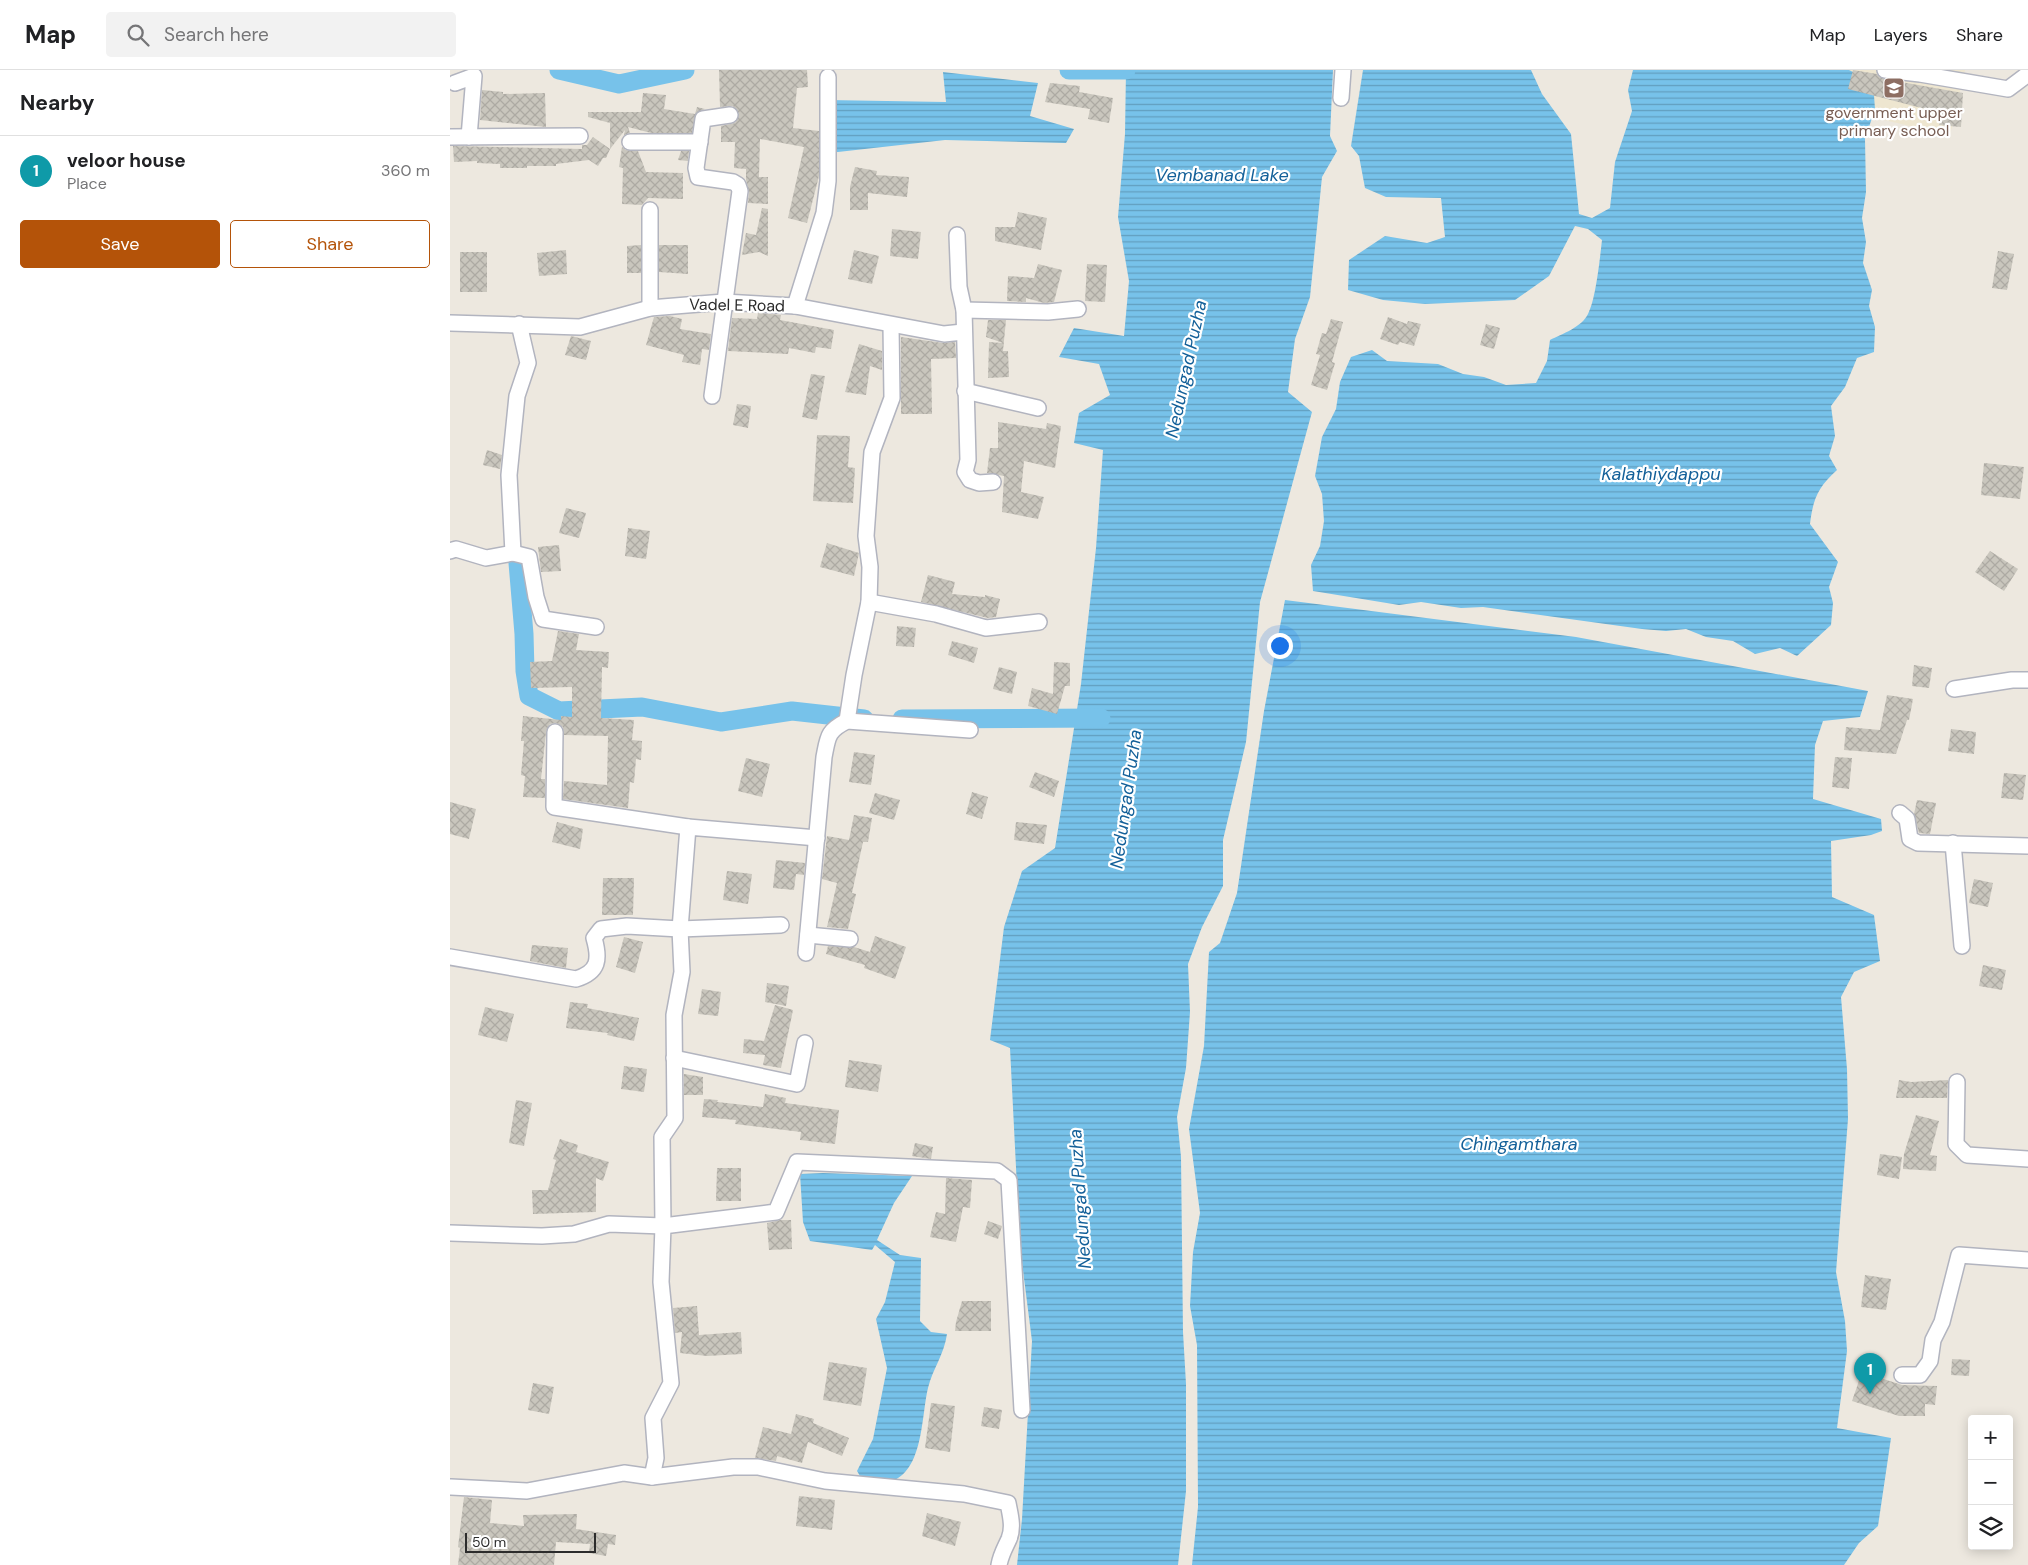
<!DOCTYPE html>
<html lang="en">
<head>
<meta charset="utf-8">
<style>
	body { margin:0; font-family:"DM Sans",sans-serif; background:#f2f2f2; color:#202124 }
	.controls { position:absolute; right:15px; bottom:15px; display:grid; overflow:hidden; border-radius:5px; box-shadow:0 2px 12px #0003 }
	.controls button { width:45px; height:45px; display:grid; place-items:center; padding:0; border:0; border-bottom:1px solid #e0e0e0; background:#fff; color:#202124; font:25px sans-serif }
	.scale { position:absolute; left:15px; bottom:12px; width:131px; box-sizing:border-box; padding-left:5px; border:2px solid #2c2c2c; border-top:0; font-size:14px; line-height:18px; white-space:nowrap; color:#2c2c2c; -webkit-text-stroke:4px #fff; paint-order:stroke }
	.you { position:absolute; left:829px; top:575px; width:18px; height:18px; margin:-12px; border:4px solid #fff; border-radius:50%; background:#1a73e8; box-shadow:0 0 0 8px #1a73e833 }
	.badge { display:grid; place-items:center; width:32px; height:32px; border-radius:50%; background:#b45309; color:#fff; font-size:16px; font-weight:700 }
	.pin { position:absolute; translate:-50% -41px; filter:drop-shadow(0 1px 2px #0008) }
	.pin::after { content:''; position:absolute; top:26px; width:18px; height:15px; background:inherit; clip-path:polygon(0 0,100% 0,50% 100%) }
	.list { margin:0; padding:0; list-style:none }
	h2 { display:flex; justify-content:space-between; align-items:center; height:65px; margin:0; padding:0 20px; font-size:21px }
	h2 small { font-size:16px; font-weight:400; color:#757577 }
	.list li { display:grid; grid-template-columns:32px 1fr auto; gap:15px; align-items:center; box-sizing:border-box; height:70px; padding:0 20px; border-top:1px solid #e0e0e0 }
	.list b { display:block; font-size:19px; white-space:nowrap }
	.list p { margin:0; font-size:16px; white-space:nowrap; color:#757577 }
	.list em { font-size:16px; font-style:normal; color:#757577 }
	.actions { display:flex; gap:10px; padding:15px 20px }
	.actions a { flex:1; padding:11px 0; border:1px solid #b45309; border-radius:5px; text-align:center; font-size:18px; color:#b45309 }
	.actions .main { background:#b45309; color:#fff }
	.icon { flex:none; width:28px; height:28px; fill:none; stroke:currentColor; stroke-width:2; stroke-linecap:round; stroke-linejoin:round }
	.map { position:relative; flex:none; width:1578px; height:1495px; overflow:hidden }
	header { display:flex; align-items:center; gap:30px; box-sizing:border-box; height:70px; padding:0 25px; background:#fff; border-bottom:1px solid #e0e0e0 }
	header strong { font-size:24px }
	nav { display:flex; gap:28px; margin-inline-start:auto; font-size:18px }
	.search { width:350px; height:45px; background:#f2f2f2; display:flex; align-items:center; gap:12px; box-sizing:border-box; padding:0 18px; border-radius:5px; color:#757577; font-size:19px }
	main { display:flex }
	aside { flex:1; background:#fff }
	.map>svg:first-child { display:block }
	.education { fill:#eee6d0 }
	.water { fill:url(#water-rules) }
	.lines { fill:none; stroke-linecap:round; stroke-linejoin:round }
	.canal { stroke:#77c2ea; stroke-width:19 }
	.building { fill:url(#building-cross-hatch) }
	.minor-casing { stroke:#b2b4bf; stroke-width:18 }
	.minor { stroke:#fff; stroke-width:15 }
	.labels { text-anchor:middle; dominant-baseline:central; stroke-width:4.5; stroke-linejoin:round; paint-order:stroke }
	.education-label { font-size:16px; fill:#785e54; stroke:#fff }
	.street-label { font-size:16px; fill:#2c2c2c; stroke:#fff }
	.water-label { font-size:18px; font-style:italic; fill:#136099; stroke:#fff }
</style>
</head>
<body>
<header>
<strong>Map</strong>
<div class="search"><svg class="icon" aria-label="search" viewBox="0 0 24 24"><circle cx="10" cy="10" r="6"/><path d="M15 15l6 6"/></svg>Search here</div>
<nav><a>Map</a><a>Layers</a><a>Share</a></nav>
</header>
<main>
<aside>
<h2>Nearby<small></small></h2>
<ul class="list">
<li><span class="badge" style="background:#0f9aa8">1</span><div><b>veloor house</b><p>Place</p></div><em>360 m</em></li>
</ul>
<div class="actions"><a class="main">Save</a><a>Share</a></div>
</aside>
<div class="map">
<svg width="1578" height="1495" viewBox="0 0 1578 1495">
	<defs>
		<pattern id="water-rules" width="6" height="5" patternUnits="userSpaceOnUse" patternTransform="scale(1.25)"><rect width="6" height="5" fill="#77c2ea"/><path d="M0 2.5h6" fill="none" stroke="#629ebe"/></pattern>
		<pattern id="building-cross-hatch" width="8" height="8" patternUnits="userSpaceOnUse" patternTransform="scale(1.25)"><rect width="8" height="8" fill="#c9c6bd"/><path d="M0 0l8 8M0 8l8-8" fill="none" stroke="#adaaa3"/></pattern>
	</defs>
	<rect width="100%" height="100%" fill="#ede8df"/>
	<path class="education" d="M1381,0H1515L1500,65L1372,36Z"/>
	<g class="water">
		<path d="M676,0H883L880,66L887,81L872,107L860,227L845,269L838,322L862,342L810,532L796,672L773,770V816L752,857L738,894L740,942L736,998L727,1047L731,1087L733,1262L736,1314V1421L728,1495H567L572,1449L582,1271L570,1177L560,978L540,970L554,857L572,801L605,778L631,614L646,478L653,380L624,373L629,343L660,325L649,294L609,287L624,258L674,266L679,211L668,147L675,64Z"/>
		<path d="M913,0H1081L1092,24L1121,64L1129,144L1142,148L1160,138L1165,92L1182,41L1178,20L1183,0H1399L1423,12L1425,39L1415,69L1416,122L1412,148L1416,172L1413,193L1422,220L1419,236L1425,257L1424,282L1407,288L1395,317L1381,336L1385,366L1379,386L1387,400C1368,417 1363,429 1360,454L1388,492L1379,517L1383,533L1381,555L1347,586L1330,578L1305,584L1283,571L1256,567L1236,559L1216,561L1192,559L1033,537L1011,538L971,532L949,535L863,521L861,495L870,476L874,451L872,424L865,406L872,367L886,339L890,312L901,287L922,280L937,291L988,294L1013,304L1034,307L1056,315L1086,313L1097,291L1100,270C1112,264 1132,257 1138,244C1146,229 1150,187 1152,170L1138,159L1125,156L1099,206L1065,230L975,234L933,230L898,220L899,190L935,166L977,173L995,167L991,128L936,127L915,118L909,86L901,76Z"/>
		<path d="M493,2L588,13L580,46L624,59L616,73L495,70L379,83L377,30L496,32Z"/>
		<path d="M835,530L1126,567L1418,621L1410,647L1373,651L1365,675L1363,729L1431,749L1432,761L1421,765L1381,771L1382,827L1424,845L1430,891L1404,902L1391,927L1397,999L1398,1049L1386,1202L1395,1251L1397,1281L1387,1358L1441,1368L1428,1456L1409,1473L1394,1495H742L748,1437L747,1275L740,1236L743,1182L750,1143L739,1059L754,976L759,882L770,873L787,823L814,641Z"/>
		<path d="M373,1103L462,1106L444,1133L427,1170L450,1185L471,1188L470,1251L481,1262L497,1264C494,1285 483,1298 478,1318C471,1347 474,1401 440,1412C433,1415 420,1411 413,1411L407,1401L423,1369L437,1298L426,1249L435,1232L445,1192L425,1175L422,1180L360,1171L353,1152L350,1104Z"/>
	</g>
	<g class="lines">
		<g class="canal">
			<path d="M109,0L169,14L235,0"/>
			<path d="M619,0H676"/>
			<path d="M68,493L74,564L75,601L79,626L109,641L192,637L271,652L342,641L414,649"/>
			<path d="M452,649L651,648"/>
		</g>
	</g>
	<g class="building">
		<path d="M269,0H357L358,17L347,18L343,58L369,61V106L357,153L338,148L354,77L310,69L309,107H318V134L298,133L299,122L296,110V99L284,98L285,72H271V56L285,53L289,44L283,36L270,37Z"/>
		<path d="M1403,0L1427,4L1434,9L1513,23L1511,57L1489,55L1491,43L1398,19Z"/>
		<path d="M600,13L630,16L629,22L663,28L659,53L638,49L640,39L595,32Z"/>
		<path d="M32,20L53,22V24L95,23L96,57L30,50Z"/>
		<path d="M193,23L216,25L214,39L245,44L247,37L255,39L246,43L242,63H201L178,57L180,63L174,65L175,60L160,79V53L138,47V42H191Z"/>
		<path d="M143,67L160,79L156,88H153L148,96L139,90L106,94V96H77V98H50V94L27,93V91L4,92L3,76L132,79V75H137Z"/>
		<path d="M172,77L176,80L188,81L196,102L233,103V129L198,128L192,135L172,134L173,98L169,97Z"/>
		<path d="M231,81H239L238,91L228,90Z"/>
		<path d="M405,97L427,101L426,105L459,107L457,127L418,123V140H400V117Z"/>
		<path d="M312,138L318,139V186L309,182L292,185L296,163L306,165Z"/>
		<path d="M568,142L597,148L591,180L545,171V157H565Z"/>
		<path d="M442,159L471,162L468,189L440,186Z"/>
		<path d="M191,175V203H177V176Z"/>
		<path d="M209,175H238V204L209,202Z"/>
		<path d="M116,180L117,204L89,206L87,183Z"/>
		<path d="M404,180L429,186L422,214L398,209Z"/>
		<path d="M1548,181L1564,184L1557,220L1542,218Z"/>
		<rect x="10" y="182" width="27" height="40"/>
		<path d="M588,194L612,200L604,232L594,233L576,228V232L557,231L558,206L584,208Z"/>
		<path d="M637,194L657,195L655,232L635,231Z"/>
		<path d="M308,243L331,245L330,250L384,260L381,279L366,277L365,283L339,278L338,284L278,281L282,248L307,249Z"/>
		<path d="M220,246L232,249L230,259L261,264L259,280L252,279L250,295L232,292L234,285L196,275L204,247Z"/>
		<path d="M938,247L957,254L958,251L971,254L964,276L950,272L948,275L930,269Z"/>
		<path d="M881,249L893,252L882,292L885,293L877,320L861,315L870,285L866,284L872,263L876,264Z"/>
		<path d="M538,250H556L553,281H558L559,307L538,308L539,272L553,273L536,267Z"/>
		<path d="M1036,254L1050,258L1044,279L1030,275Z"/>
		<path d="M121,266L141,271L136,290L115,285Z"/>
		<path d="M451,267L493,273L505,272L506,288L481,289L482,344H451Z"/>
		<path d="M409,274L432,281V300L420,296L416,325L395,322Z"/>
		<path d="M361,304L375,306L367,350L352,347Z"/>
		<path d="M287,334L301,336L298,358L283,355Z"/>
		<path d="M548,352L596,359L597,353L611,356L605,398L574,391L571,422L594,427L588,449L552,442L554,406L537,403L540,378H548Z"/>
		<path d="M367,365L400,366L398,397L405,398L403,433L363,431Z"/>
		<path d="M37,380L52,385L50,399L33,395Z"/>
		<path d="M1534,393L1574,397L1570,429L1531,425Z"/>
		<path d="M116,438L136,443L129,468L109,463Z"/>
		<path d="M178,458L200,461L196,489L175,486Z"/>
		<path d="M377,473L409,483L404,506L370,497Z"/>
		<path d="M109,475L111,501L91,502L88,477Z"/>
		<path d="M1540,481L1568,499L1554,521L1525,502Z"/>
		<path d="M478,505L505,512L502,524L535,527V525L550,529L546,547L538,548L471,532Z"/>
		<path d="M447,556L466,558L464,577L446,576Z"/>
		<path d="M108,561L129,564L126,580L159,582L158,598L152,597L151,648L184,650L182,670L192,671L191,690L186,689L184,713L180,712L178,738L113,729L114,711L157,715L158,666L114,665L113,657L106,653L100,654L96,662L91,709H95V728L73,727L75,706L71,705L74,671H71L73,646L111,650V646L122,647V617L81,618L80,592L102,591Z"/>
		<path d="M502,571L528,578L524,593L498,585Z"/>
		<path d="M604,592L620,593V616H615L607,644L578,636L582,618L603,624Z"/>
		<path d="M1464,595L1482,598L1479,618L1462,616Z"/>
		<path d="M549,597L567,602L562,624L543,619Z"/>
		<path d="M1437,625L1463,629L1459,650H1457L1446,684L1394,680L1396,657L1430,660Z"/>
		<path d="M1501,659L1526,662L1524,684L1498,681Z"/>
		<path d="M404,682L425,685L421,715L399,712Z"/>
		<path d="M1385,687L1402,688L1399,719L1382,717Z"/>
		<path d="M296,688L320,694L312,727L288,721Z"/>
		<path d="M585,702L609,711L604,727L579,717Z"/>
		<path d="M1554,703L1576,705L1573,730L1551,728Z"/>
		<path d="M522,722L538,727L532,749L516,744Z"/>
		<path d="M425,723L450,730L444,750L419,743Z"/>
		<path d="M1467,730L1486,733L1480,764L1469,763L1464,744Z"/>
		<path d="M0,732L26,739L19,769L0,764Z"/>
		<path d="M404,745L422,748L418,772H413L402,823L406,824L398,859L377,857L387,813L372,809L377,766L399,770Z"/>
		<path d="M107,752L133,759L130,779L102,772Z"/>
		<path d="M566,752L597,755L594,774L564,770Z"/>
		<path d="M326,790L355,793L354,805L346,804L344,820L323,818Z"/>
		<path d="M277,801L302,804L298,834L273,830Z"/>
		<path d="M153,808H184L183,845H152Z"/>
		<path d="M1524,809L1543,813L1538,837L1519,833Z"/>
		<path d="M425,866L456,877L445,909L414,898L415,895L376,884L378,876L404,877L420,882Z"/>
		<path d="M174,867L193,872L185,903L166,897Z"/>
		<path d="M82,875L118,878L116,898L80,891Z"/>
		<path d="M1533,895L1556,900L1552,920L1529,916Z"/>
		<path d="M317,913L339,916L336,936L315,932Z"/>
		<path d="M252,919L271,922L268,946L248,944Z"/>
		<path d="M120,932L138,934L137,938L189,948L184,971L157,965L158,963L116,958Z"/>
		<path d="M325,935L343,940L331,998L313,995L315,985L293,983L294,969L314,971Z"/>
		<path d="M35,937L64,944L57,972L28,965Z"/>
		<path d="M399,990L432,995L428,1022L395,1017Z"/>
		<path d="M174,996L197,999L194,1022L171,1019Z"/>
		<path d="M234,1004L253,1007V1025H234Z"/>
		<path d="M1449,1010L1461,1012L1498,1010L1497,1028H1446Z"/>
		<path d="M315,1024L336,1028L335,1033L389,1040L385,1074L350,1070L351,1062L285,1054L286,1050L252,1047L254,1029L268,1030L267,1032L313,1037Z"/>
		<path d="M66,1030L82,1033L74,1076L59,1073Z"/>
		<path d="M1466,1045L1489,1051L1480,1085L1487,1086L1486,1101L1453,1099L1454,1084Z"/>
		<path d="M110,1069L128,1075L126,1082L159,1092L153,1111L146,1108V1142L83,1144L82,1120H98L106,1090L103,1089Z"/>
		<path d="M465,1073L483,1077L481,1089L462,1086Z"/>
		<path d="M1430,1084L1452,1087L1449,1109L1427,1105Z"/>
		<path d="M267,1098H291V1131H266Z"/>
		<path d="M496,1108L522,1110L520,1138L513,1137L506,1172L480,1167L486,1142L495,1144Z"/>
		<path d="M330,1150H341L342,1179L319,1180L317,1153Z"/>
		<path d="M538,1151L552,1156L548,1169L534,1164Z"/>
		<path d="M1415,1205L1441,1209L1436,1240L1411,1237Z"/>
		<path d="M512,1231H541V1261H505L506,1252Z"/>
		<path d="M247,1236L249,1265L291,1262L292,1284L257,1286L230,1283L232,1262L225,1263L223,1238Z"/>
		<path d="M1502,1289L1520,1290L1519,1306L1501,1305Z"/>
		<path d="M379,1292L417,1298L411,1336L373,1330Z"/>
		<path d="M1412,1302L1452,1315L1487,1316L1485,1335L1475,1334V1346H1449L1402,1331Z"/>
		<path d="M83,1313L104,1317L99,1344L78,1340Z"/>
		<path d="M481,1333L505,1336L500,1382L475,1378Z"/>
		<path d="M534,1337L552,1340L549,1359L531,1356Z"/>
		<path d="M346,1344L364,1349L363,1353L399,1368L392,1386L358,1372L352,1393L327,1386L326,1391L305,1388L313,1357L341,1364Z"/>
		<path d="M349,1426L385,1430L382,1460L346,1456Z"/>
		<path d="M14,1427L42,1430L40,1453L74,1456L73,1445L127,1444L126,1459L166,1465L165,1475L158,1474L156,1486L139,1483L140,1474L106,1472L104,1495H8L10,1478L8,1477Z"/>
		<path d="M477,1443L511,1452L505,1476L472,1466Z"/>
	</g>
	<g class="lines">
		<g class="minor-casing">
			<g id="minor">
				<path d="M1435,0L1470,4L1558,19L1578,4"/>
				<path d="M5,13L24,6L19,67"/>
				<path d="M891,28L893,0"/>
				<path d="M0,67L130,66"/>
				<path d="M180,72H250"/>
				<path d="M200,140V238"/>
				<path d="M507,165L509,217L514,240L518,390L515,402L520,410L529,413L543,412"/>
				<path d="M345,236L374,143L378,111V7"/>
				<path d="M514,240L598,242L628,239"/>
				<path d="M0,253L130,257L200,238L274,232L345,236L494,264L513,262"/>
				<path d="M515,321L588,338"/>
				<path d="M262,326L290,121L288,115L283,112L248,107L246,98L253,49L280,45"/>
				<path d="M0,481L6,479L36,488L63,483L59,405L67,326L78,293L69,254"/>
				<path d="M63,483L79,487L86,527L93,549L146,557"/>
				<path d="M419,532L486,544L536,558L589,552"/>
				<path d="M1504,619L1562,610H1578"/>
				<path d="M397,651L404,605L419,532L420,497L416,466L422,382L442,328L441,255"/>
				<path d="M105,662L104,737L238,757"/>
				<path d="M1450,743L1457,749L1460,769L1468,773L1578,776"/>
				<path d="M1503,773L1512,876"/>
				<path d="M358,865L400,869"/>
				<path d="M356,883L374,687C378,667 377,661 397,651L520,660"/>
				<path d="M0,887L126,909C149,902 150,889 144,868L151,859L177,856L230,859L238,757L367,768"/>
				<path d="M224,988L347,1014L355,973"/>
				<path d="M1507,1012L1506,1074L1517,1085L1578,1089"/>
				<path d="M0,1163L92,1166L124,1164L159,1154L213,1156L212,1067L225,1048L224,945L232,902L230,859L331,855"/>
				<path d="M1452,1305H1470L1480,1291L1483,1270L1492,1252L1509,1185L1578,1190"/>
				<path d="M202,1407L206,1388L203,1348L221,1313L211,1212L213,1156L326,1142L347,1092L547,1101L559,1110L572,1340"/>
				<path d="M1,1417L77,1421L174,1403L202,1407L283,1397H308L375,1411L514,1424L558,1433C560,1444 564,1457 559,1469C555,1478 551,1484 549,1495"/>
			</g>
		</g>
		<use href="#minor" class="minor"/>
	</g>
	<defs>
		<g id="school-square" transform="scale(1.125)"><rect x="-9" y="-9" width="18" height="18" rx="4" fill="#8d6e63" stroke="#fff"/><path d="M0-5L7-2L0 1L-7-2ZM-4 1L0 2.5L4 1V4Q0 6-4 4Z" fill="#fff"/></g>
	</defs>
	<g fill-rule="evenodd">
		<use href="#school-square" x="1444" y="18"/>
	</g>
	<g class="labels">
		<g class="education-label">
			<text x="1444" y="42">government upper<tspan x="1444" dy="18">primary school</tspan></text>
		</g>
		<g class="street-label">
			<text transform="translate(287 235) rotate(1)">Vadel E Road</text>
		</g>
		<g class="water-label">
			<text x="772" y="105">Vembanad Lake</text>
			<text transform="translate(736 299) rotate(-78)">Nedungad Puzha</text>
			<text x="1211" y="404">Kalathiydappu</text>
			<text transform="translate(676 729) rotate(-82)">Nedungad Puzha</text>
			<text x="1069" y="1074">Chingamthara</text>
			<text transform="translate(630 1129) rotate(-94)">Nedungad Puzha</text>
		</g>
	</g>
</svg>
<div class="controls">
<button>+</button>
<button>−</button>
<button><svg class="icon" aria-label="layers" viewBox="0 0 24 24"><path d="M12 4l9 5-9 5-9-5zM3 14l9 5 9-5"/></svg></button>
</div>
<div class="scale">50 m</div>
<div class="you"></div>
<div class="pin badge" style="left:1420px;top:1324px;background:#0f9aa8">1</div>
</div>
</main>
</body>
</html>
